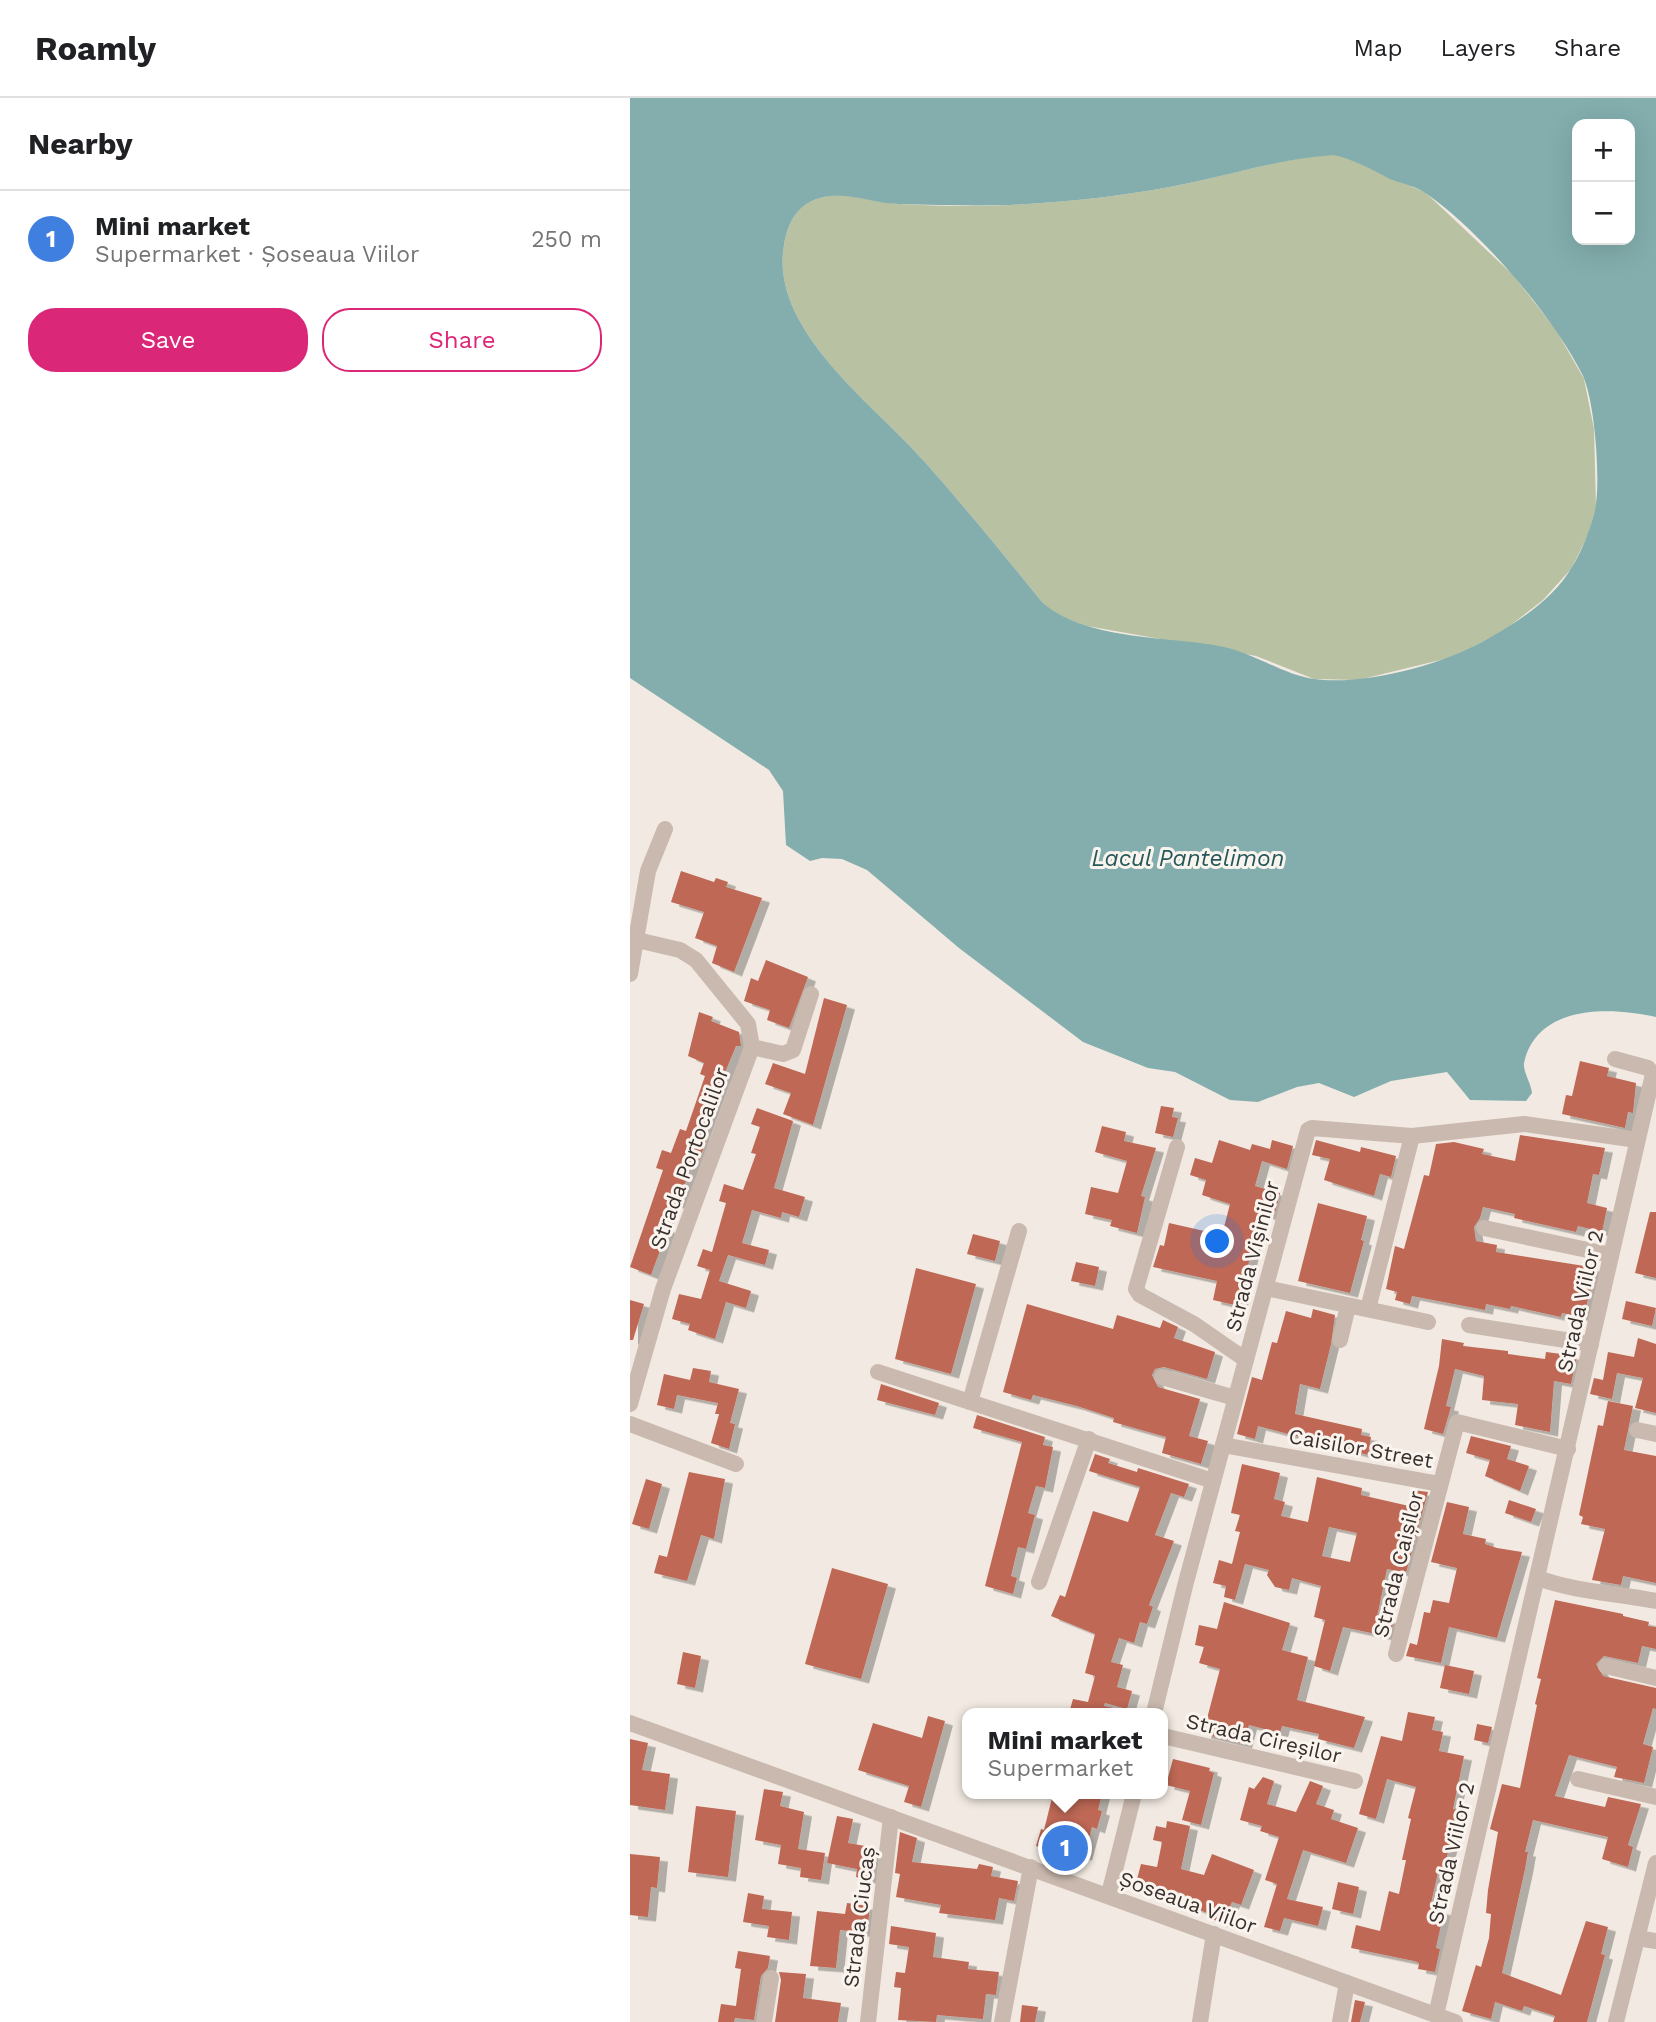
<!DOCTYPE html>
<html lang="en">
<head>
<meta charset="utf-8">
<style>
	body { margin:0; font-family:"Work Sans",sans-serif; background:#f6f6f6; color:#202124 }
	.controls { position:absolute; right:21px; top:21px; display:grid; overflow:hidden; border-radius:14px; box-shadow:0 7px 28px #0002 }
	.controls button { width:63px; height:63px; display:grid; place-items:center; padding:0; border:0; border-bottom:2px solid #e0e0e0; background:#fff; color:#202124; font:35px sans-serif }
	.you { position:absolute; left:588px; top:1144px; width:24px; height:24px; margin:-18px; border:5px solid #fff; border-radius:50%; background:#1a73e8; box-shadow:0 0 0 10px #1a73e833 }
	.badge { display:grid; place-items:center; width:46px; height:46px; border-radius:50%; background:#db2777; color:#fff; font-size:23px; font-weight:700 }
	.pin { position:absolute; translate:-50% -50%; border:4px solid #fff; box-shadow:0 2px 7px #0006 }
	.popup { position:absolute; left:332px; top:1610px; width:206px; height:91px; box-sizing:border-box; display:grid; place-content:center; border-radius:14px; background:#fff; filter:drop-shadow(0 2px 5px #0005); font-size:23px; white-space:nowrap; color:#757577 }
	.popup b { font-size:26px; color:#202124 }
	.popup::after { content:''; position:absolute; left:50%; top:100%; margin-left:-14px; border:14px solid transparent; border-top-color:#fff }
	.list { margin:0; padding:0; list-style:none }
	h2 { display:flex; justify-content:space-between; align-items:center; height:91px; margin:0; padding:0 28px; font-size:30px }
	h2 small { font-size:23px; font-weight:400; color:#757577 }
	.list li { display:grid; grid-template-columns:46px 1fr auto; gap:21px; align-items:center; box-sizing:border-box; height:98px; padding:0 28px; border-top:2px solid #e0e0e0 }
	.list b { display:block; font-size:26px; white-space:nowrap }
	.list p { margin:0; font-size:23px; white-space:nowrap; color:#757577 }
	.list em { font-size:23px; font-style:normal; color:#757577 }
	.actions { display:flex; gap:14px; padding:21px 28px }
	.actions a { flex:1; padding:16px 0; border:2px solid #db2777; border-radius:28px; text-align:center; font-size:24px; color:#db2777 }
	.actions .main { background:#db2777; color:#fff }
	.map { position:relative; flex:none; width:1026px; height:1924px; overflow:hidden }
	header { display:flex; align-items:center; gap:42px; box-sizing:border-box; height:98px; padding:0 35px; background:#fff; border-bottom:2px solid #e0e0e0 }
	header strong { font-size:33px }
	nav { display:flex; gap:38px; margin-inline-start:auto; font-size:24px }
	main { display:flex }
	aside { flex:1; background:#fff }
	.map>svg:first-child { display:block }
	.green { fill:#b8c1a2 }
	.water { fill:#83aead; fill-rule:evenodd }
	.building { fill:#be6854; fill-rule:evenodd; filter:url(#shadow) }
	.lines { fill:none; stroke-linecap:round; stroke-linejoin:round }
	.street { stroke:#cab9ae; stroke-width:16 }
	.labels { text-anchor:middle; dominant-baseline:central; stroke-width:6; stroke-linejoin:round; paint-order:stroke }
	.street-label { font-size:21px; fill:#392f2c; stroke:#faf4ef }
	.water-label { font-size:23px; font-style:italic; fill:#245859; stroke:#faf4ef }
</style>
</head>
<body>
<header>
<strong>Roamly</strong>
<nav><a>Map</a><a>Layers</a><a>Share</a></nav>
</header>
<main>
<aside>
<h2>Nearby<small></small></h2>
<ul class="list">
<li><span class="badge" style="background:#3f7fe0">1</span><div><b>Mini market</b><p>Supermarket · Șoseaua Viilor</p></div><em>250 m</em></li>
</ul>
<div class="actions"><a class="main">Save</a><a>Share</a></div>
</aside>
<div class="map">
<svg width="1026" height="1924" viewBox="0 0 1026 1924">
	<defs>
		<filter id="shadow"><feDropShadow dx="8" dy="4.5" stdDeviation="0" flood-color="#0004"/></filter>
	</defs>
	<rect width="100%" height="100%" fill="#f2eae2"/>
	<path class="green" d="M704,56L730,63L760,80L795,94L883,177L926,232L954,281L964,331L966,409L958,437L941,471L913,502L877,530L827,558L728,582L684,581L626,558L457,528L426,517L412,504C373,456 334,408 293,362C245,307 139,232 154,147C157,130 163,113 180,104C208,89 240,105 269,106C306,108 343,109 380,107C441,104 504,97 564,84C611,74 655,60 704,56Z"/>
	<path class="water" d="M0,0H1026V919C980,909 907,906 894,965C893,974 901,985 902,995L896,1003L840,1002L817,974L761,983L724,999L689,985L667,989L628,1004L600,1002L545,974L518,970L453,944L329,850L237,772L212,761L192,760L180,763L156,747L153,693L139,672L0,580ZM947,26H1000V142H947ZM704,57C725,62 741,71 760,81C772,86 786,88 797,96C851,134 924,219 953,278C965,304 971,384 965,412C960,432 953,451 942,469C923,502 885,526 852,544C811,567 732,588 684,581C651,576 623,554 589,548C535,538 454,542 412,504C373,456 334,408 293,362C245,307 139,232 154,147C157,130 163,113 180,104C209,89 240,106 269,106C306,107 343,108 380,107C441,104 504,97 564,84C611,74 655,60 704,57Z"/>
	<g class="building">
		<path d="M51,773L84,784L86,780L98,784L96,789L132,800L104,874L82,865L87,848L65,840L74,814L41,804Z"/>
		<path d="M136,862L178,879L159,930L137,922L140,912L114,903L121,880L128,883Z"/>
		<path d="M194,900L217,907L183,1027L153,1016L161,995L135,986L143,965L175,976Z"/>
		<path d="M69,914L83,919L81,923L109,934L111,948H106L91,984L71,1038L77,1040L69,1063L63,1061L48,1107L41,1104L33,1129L38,1131L21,1177L0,1169L33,1072L26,1070L32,1052L41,1055L50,1031L56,1033L75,978L70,976L74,965L58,958Z"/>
		<path d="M950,963L979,970L977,978L1006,985L1003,1015L998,1014L995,1030L932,1016L936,997L942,998Z"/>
		<path d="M531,1008L544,1010L542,1019L548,1020L543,1039L525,1035Z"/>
		<path d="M127,1010L163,1023L144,1090L175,1099L169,1119L152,1114L151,1120L122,1112L112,1145L139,1152L135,1167L98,1157L89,1183L121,1193L116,1210L96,1204L85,1241L58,1232L60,1226L42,1221L49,1196L71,1201L80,1172L67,1168L73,1151L82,1154L96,1105L89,1103L94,1086L113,1092L126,1056L121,1055L130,1029L121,1026Z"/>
		<path d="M472,1028L496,1034L494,1043L526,1050L511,1098L515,1099L507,1135L480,1128L482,1122L455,1116L461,1089L488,1095L497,1063L465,1054Z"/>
		<path d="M890,1037L975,1050L969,1077L963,1076L957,1105L977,1110L972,1134L948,1128L946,1134L884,1120L885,1116L853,1109L850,1120L844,1129L846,1143L867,1147L866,1154L967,1170L953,1219L932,1215L931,1219L881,1208L880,1211L856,1206L855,1212L782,1198L780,1206L765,1202L767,1194L756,1191L765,1148L774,1151L794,1077L799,1078L806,1046L824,1044L854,1051L852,1056L885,1063Z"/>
		<path d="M589,1042L620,1052L622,1046L640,1051L642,1042L663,1048L657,1071L632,1063L625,1088L650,1095L645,1115L640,1114L639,1118L630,1115L609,1208L583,1202L587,1183L523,1169L530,1147L534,1148L539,1125L592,1137L600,1106L572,1097L576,1082L560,1077L565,1060L582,1065Z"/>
		<path d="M686,1042L730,1054L731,1049L766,1058L761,1079L750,1076L744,1098L694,1082L700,1061L682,1057Z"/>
		<path d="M688,1105L737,1118L731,1142L734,1143L720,1195L668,1183Z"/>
		<path d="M1020,1114H1026V1180L1005,1175Z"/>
		<path d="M343,1136L370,1143L365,1163L337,1156Z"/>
		<path d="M446,1164L469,1169L465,1188L441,1183Z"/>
		<path d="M286,1170L346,1186L321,1276L265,1261Z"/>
		<path d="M0,1202L14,1206L3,1242H0Z"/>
		<path d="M996,1203L1026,1210L1022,1228L992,1221Z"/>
		<path d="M397,1206L483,1231L487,1217L530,1230L533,1222L548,1229L544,1240L585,1254L577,1281L534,1269L525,1271L522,1277L528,1289L570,1301L559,1338L578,1343L571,1366L532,1355L536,1339L483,1324L484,1320L447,1308L403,1297L401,1302L373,1294Z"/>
		<path d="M683,1211L705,1217L701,1246L690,1291L670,1286L665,1316L732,1331L731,1337L741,1339L738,1357L628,1328L625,1341L607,1336L622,1279L632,1282L642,1244L647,1245L656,1213L681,1220Z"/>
		<path d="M1008,1240L1026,1246V1315L1005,1310L1013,1280L987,1275L982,1301L960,1296L964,1280L973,1282L978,1254L1004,1259Z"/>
		<path d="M812,1241L834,1245L833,1248L878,1253V1256L915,1261L916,1254L947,1258L941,1286L924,1283L920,1334L885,1327L888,1306L852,1302L854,1278L825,1271L816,1308L821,1309L813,1336L794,1331L809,1268Z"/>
		<path d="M63,1270L81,1273L79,1284L109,1291L100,1325L105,1326L99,1351L81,1345L89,1316H85L88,1305L47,1297L44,1311L27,1307L34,1276L60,1282Z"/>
		<path d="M251,1286L309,1305L305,1317L247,1302Z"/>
		<path d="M978,1303L1003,1308L994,1352L1026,1358V1485L993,1478L991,1487L962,1482L975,1431L951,1426L953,1419L949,1417L968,1327L973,1328Z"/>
		<path d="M347,1317L415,1339L413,1347L423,1349L415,1390L406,1388L398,1415L405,1417L396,1451L388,1449L381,1478L387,1480L383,1496L355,1488L392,1344L343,1330Z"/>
		<path d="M841,1338L881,1348L877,1361L899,1368L890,1393L855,1378L860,1362L836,1355Z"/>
		<path d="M465,1356L480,1361L478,1365L507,1374L508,1370L559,1386L554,1399L541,1395L525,1437L544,1443L519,1507L523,1509L517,1526L510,1524L504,1545L489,1540L481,1564L493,1567L487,1589L502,1593L497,1611L475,1605L474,1608L484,1610L483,1615H439L443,1601L458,1604L465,1578L455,1575L465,1536L421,1518L430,1497L435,1499L463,1413L498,1424L510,1389L459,1373Z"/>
		<path d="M612,1366L650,1375L644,1401L655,1404L651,1418L678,1424L687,1379L732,1390L731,1397L779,1408L783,1392L798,1394L776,1475L757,1471L747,1519L764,1522L760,1539L713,1529L700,1573L684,1568L695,1522L684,1519L691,1488L662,1480L659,1492L645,1489L637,1477L639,1472L615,1466L605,1502L594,1499L596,1488L583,1485L589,1462L602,1466L610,1434L605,1433L610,1417L601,1415ZM699,1429L727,1435L720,1464L692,1458Z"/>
		<path d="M59,1374L95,1381L84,1441L71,1437L57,1483L24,1475L29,1457L37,1459Z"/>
		<path d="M16,1381L32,1386L19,1431L2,1426Z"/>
		<path d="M879,1402L906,1411L901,1424L875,1415Z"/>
		<path d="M817,1404L839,1409L833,1436L856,1441L855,1446L867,1450L892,1454L867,1540L819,1529L811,1565L776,1558L780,1545L787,1547L794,1514L800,1515L803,1502L819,1505L827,1470L801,1464Z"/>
		<path d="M202,1470L258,1486L231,1581L175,1566Z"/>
		<path d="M925,1502L993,1516V1518L1019,1524L1018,1528L1026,1529V1551L1012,1548L1008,1565L974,1558L966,1566L973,1578L1026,1590V1611L1023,1610L1013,1646L1023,1649L1014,1685L984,1679L987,1669L939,1657L925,1698L975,1709L978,1699L1011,1706L998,1747L1003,1749L998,1769L972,1761L978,1739L903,1722L895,1754H898L895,1771L872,1875L931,1897L956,1823L978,1829L971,1856L975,1857L957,1924H923L925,1918L894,1908L892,1913L865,1904L861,1921L832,1913L846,1867L851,1869L859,1840L861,1816L856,1815L858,1792L868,1734L860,1731L872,1686L890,1690L907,1607L905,1606L911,1581L907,1580Z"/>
		<path d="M594,1504L660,1525L652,1552L678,1559L667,1602L735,1619L724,1650L688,1641L689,1636L652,1628L650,1635L619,1627L614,1646L573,1636L590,1571L569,1565L574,1549L565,1547L569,1527L587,1531Z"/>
		<path d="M53,1554L71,1558L65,1590L47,1586Z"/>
		<path d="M815,1567L844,1573L839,1596L810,1590Z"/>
		<path d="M778,1614L805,1619L802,1632L813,1634L809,1653L834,1658L823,1711L828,1712L814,1771L809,1770L800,1810L814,1813L806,1850L810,1851L805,1874L788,1871L789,1865L784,1863L721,1850L726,1827L750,1833L759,1793L769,1796L776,1762H772L781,1721L778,1720L786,1689L757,1681L746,1721L729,1716L751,1638L772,1643Z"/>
		<path d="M298,1618L315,1623L291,1709L274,1704L279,1688L228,1672L243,1625L292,1640Z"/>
		<path d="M847,1626L862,1629L858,1645L844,1642Z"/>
		<path d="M0,1641L18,1645L12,1672L40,1676L35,1712L0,1707Z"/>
		<path d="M543,1661L580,1670L579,1673L584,1675L571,1727L552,1722L560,1693L536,1687Z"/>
		<path d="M633,1679L644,1683L637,1706L666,1714L680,1683L693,1688L686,1706L704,1712L701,1721L728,1730L716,1765L673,1752L657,1801L693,1809L688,1828L654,1820L650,1833L634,1829L647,1786L635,1782L649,1739L630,1733L632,1728L610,1722L619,1689L624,1691Z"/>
		<path d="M134,1691L153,1694L150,1708L174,1714L168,1751L195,1755L191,1782L170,1779L171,1770L148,1766L151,1747L125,1742Z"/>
		<path d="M423,1696H472L468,1712L472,1713L467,1731L462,1729L454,1758L406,1748L411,1731L414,1732Z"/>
		<path d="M66,1708L106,1713L98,1779L58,1774Z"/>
		<path d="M207,1718L223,1721L218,1745L247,1750L243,1782L226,1779L227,1771L197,1765Z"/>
		<path d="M537,1723L560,1728L551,1771L574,1777L582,1756L624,1772L611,1807L602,1804L593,1826L578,1819L580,1816L549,1804L552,1795L506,1785L511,1766L527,1769L532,1744L523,1742L526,1728L536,1730Z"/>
		<path d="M270,1734L287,1740L282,1764L347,1771L349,1766L363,1769L361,1778L388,1783L384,1803L369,1800L365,1822L309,1815L311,1807L266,1799L270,1776L265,1775Z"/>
		<path d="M0,1756L30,1759L27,1790L21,1789L18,1819L0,1817Z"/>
		<path d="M708,1784L729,1789L723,1816L702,1811Z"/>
		<path d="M118,1795L134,1798L132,1811L162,1814L159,1842L137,1839L139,1828L113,1824Z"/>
		<path d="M217,1805L240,1808L237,1835L210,1832L206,1870L180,1868L187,1813L215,1816Z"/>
		<path d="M261,1828L306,1835L303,1859L339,1864L338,1871L369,1874L366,1897L356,1896L353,1921L307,1917L306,1924L268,1922L271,1890L264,1889L266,1874L275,1875L279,1849L259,1846Z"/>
		<path d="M108,1853L140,1858L138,1870L131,1878L124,1922L105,1920L104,1924H88L91,1906L106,1908L111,1871L105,1870Z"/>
		<path d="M149,1874L176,1876L173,1900L211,1905L208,1924H145L151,1882Z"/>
		<path d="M725,1902L735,1904L730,1924H721Z"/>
		<path d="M392,1907L408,1909L405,1924H390Z"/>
	</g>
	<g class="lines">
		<g class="street">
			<path d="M0,876L18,773L35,731"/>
			<path d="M122,949L153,956L163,952L181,896"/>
			<path d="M547,1049L506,1191L510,1197L564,1226L616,1262"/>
			<path d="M854,1130L981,1157"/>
			<path d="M636,1190L798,1224"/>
			<path d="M738,1211L782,1038"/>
			<path d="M839,1227L961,1246"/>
			<path d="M710,1242L718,1208"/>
			<path d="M248,1274L583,1383"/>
			<path d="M532,1279L605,1300"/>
			<path d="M340,1304L389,1133"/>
			<path d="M0,1306L33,1191L122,949L118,926L66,862L50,852L7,842"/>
			<path d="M0,1326L106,1366"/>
			<path d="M1007,1332L1026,1336"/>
			<path d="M593,1347L810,1386"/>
			<path d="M908,1480C946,1494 985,1495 1026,1503"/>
			<path d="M409,1484L459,1341"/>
			<path d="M766,1556L827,1324L938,1351"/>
			<path d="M976,1568L1026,1580"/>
			<path d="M524,1615L555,1488L678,1032L682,1030L782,1038L894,1026L1007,1042"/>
			<path d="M0,1625L825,1924"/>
			<path d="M533,1638L725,1683"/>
			<path d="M948,1681L1026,1699"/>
			<path d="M479,1796L504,1696"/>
			<path d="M1007,1840L1026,1843"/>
			<path d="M806,1917L1023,976L1018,970L985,961"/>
			<path d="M134,1924L141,1880"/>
			<path d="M238,1924L261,1719"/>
			<path d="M372,1924L401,1769"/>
			<path d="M570,1924L584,1836"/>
			<path d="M710,1924L717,1885"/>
			<path d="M986,1924L1026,1765"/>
		</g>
	</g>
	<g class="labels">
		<g class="street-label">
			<text transform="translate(59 1060) rotate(-70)">Strada Portocalilor</text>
			<text transform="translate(622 1158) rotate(-75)">Strada Vișinilor</text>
			<text transform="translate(950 1203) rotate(-77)">Strada Viilor 2</text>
			<text transform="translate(731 1350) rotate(10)">Caisilor Street</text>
			<text transform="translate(768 1466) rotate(-76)">Strada Caișilor</text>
			<text transform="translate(634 1640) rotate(13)">Strada Cireșilor</text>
			<text transform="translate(821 1755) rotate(-77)">Strada Viilor 2</text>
			<text transform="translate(558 1804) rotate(20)">Șoseaua Viilor</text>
			<text transform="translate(229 1819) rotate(-83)">Strada Ciucaș</text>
		</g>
		<g class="water-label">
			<text x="558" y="760">Lacul Pantelimon</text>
		</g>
	</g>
</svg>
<div class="controls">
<button>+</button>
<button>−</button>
</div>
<div class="you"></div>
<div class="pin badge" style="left:435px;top:1750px;background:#3f7fe0">1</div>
<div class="popup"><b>Mini market</b>Supermarket</div>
</div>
</main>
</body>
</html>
